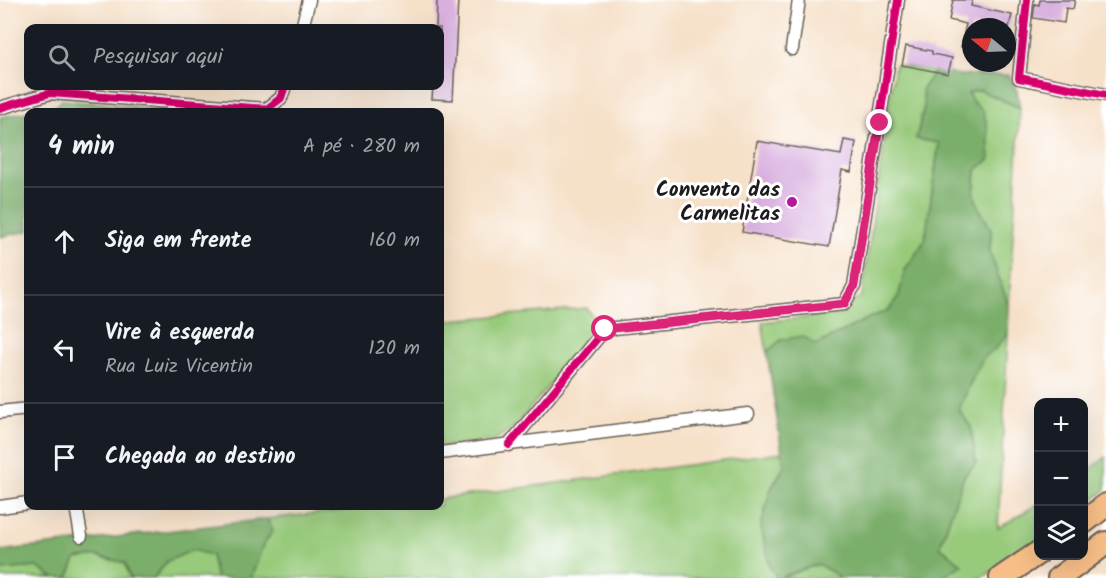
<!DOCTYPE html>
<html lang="pt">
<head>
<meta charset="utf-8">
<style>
	body { margin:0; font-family:Kalam,sans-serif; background:#242831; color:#f1f3f6 }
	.controls { position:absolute; right:18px; bottom:18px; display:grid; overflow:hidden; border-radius:12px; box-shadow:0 6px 24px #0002 }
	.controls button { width:54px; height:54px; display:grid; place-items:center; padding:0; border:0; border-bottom:2px solid #363941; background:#171b24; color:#f1f3f6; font:30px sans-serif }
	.compass { position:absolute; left:962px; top:18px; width:54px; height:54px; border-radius:50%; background:#171b24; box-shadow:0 6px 24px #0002; rotate:289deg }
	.stop { position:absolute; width:18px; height:18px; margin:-14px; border:4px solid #db2777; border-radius:50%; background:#fff }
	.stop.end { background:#db2777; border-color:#fff; box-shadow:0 2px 6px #0008 }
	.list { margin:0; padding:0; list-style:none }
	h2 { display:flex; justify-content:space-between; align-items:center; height:78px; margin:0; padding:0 24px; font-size:26px }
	h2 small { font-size:20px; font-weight:400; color:#9ea1a6 }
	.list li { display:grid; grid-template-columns:39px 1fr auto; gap:18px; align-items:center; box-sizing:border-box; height:108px; padding:0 24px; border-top:2px solid #363941 }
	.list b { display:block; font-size:22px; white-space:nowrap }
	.list p { margin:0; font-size:20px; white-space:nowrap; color:#9ea1a6 }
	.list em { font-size:20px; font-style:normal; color:#9ea1a6 }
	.icon { flex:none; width:33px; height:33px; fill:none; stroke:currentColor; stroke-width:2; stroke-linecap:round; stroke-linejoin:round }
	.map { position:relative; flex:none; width:1106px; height:578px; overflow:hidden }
	.search { position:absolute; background:#171b24; box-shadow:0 6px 24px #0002; left:24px; top:24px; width:420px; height:66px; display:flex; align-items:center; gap:15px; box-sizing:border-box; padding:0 21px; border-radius:12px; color:#9ea1a6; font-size:22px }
	.panel { position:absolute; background:#171b24; box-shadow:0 6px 24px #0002; left:24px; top:108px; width:420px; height:402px; border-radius:12px }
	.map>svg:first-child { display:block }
	.green { fill:#98ca7b; stroke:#5a734c; stroke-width:1.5 }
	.forest { fill:#7aae6b; stroke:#4b6544; stroke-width:1.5 }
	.building { fill:#d8afdf }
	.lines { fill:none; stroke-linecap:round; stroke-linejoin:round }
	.minor-casing { stroke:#686158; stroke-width:15 }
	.motorway-casing { stroke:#686158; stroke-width:26 }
	.minor { stroke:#fff; stroke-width:12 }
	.motorway { stroke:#f7be87; stroke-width:22 }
	.cycleway-casing { stroke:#fff; stroke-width:11 }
	.cycleway { stroke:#d6006c; stroke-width:8 }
	.route { stroke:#db2777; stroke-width:8 }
	.poi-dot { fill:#b5179e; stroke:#fff; stroke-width:2 }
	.labels { text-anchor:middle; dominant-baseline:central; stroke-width:6; stroke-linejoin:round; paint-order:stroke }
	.poi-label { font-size:21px; font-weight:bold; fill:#1c1c1c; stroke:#fff; text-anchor:end }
</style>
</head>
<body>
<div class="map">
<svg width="1106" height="578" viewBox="0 0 1106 578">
	<rect width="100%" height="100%" fill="#fff"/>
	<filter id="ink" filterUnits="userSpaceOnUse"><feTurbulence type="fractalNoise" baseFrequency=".0167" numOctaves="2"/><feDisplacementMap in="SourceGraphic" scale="12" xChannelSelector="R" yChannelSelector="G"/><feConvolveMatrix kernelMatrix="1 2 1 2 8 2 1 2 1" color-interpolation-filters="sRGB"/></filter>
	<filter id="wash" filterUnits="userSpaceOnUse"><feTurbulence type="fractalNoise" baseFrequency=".008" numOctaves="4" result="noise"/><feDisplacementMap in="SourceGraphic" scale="24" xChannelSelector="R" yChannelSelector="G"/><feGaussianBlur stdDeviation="1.35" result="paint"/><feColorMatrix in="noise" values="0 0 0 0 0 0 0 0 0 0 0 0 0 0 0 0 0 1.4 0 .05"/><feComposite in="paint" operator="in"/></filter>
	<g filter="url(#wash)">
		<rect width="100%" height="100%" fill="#f6e0c8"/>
		<g class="green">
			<path d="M895,65L935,70L923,89L924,107L916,139L939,143L925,240L905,270L899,295L889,310L869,318L816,345L781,340L767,352L762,322L841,314L862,295Z"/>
			<path d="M979,90L1020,108L1009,307L990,252L991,229L979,208L974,194L976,170L983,111L972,101L968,92Z"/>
			<path d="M587,308L599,326L515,426L493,441L440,447V321Z"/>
			<path d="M1008,334L998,528L1038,504V540L1015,558L981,578H941L962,565L940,546L964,476L976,463L971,427L958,410L973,377L984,356L995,349Z"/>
			<path d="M782,452L784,466L770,491V568L778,578H251L263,545L273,531L267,519L383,506H440V499Z"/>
			<path d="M1106,457V490L1084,506V474Z"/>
			<path d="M193,550L211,555L216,578H154L167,561Z"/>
			<path d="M97,556L125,563L130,578H68L76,558Z"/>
			<path d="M818,564L837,575L839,578H781Z"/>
			<path d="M37,567L54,578H0V570Z"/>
		</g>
		<g class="forest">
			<path d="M935,70L960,75H1009L1017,91L1020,108L980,90L968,93L972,101L983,111L987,124L990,159L976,170L974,194L979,208L991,229L990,252L1009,307L1008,334L995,349L984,357L973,377L959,410L971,427L976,463L964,476L940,546L962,565L941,578H839L837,575L818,564L778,578L770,568L761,526L770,491L784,466L767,352L781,340L803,336L816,345L869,318L889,310L899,295L905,270L925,240L939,143L916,139L924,107L922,89Z"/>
			<path d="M62,100L169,110L168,112H28V231L0,237V117L56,106Z"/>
			<path d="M267,519L273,531L263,545L251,578H216L211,555L193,550L167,561L154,578H130L125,563L97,556L76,559L68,578H54L37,567L0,570V551Z"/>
		</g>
		<g id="blocks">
			<g class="building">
				<path d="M437,0H458L453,100L432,99L433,86H440V28H436Z"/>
				<path d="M953,0H972L971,6L1012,15L1009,27H971V49L961,47L966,24L949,20Z"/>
				<path d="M1040,0H1075L1073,9L1066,8L1064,23L1033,18L1035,4L1039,5Z"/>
				<path d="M906,46L932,51V54L952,58L948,74L902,65Z"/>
				<path d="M844,140L856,142L851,172L842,170L829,247L742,232L757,141L841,155Z"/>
			</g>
		</g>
	</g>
	<g filter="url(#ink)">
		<use href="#blocks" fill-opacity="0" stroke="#686158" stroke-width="1.5"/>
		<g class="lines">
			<g class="minor-casing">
				<g id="minor">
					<path d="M1027,0L1019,78L1106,95"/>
					<path d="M302,28L309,0"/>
					<path d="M792,49L799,0"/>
					<path d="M0,108L50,93L267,109L281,98L285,86"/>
					<path d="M0,412L28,409"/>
					<path d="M509,445L605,329L844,304L854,286L898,0"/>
					<path d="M440,453L748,414"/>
					<path d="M76,506L81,536"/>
					<path d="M0,507L28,503"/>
				</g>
			</g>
			<g class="motorway-casing">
				<g id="motorway">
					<path d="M1084,522L1106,505"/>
					<path d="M1001,578L1038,553"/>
					<path d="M1059,578L1106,543"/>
				</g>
			</g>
			<use href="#minor" class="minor"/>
			<use href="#motorway" class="motorway"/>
			<g class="cycleway-casing">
				<g id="cycleway">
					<path d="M1027,0L1019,78L1106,95"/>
					<path d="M0,108L50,93L267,109L281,98L285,86"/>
					<path d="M509,445L605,329L844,304L854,286L898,0"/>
				</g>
			</g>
			<use href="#cycleway" class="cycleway"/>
		</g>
	</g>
	<g class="lines" filter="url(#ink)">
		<path class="route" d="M605,329L844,304L854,286L880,123"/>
	</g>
	<circle class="poi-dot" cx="792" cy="202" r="6"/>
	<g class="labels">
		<g class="poi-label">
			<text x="780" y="190">Convento das<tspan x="780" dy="24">Carmelitas</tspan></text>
		</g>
	</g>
</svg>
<div class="controls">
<button>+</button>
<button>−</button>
<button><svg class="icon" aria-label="layers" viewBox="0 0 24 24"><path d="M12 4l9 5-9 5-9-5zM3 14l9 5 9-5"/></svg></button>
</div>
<svg class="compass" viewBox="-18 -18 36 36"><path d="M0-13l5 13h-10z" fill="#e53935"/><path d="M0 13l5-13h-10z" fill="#9ea1a6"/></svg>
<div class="stop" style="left:605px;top:329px"></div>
<div class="stop end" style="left:880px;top:123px"></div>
<div class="search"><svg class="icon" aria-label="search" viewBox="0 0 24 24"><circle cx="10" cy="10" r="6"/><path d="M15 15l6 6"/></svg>Pesquisar aqui</div>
<section class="panel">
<h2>4 min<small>A pé · 280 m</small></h2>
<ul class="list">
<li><svg class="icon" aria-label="ahead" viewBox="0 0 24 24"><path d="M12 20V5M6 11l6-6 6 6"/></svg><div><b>Siga em frente</b></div><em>160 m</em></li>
<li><svg class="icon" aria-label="left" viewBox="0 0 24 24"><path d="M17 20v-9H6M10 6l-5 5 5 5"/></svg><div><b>Vire à esquerda</b><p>Rua Luiz Vicentin</p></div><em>120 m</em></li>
<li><svg class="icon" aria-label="arrive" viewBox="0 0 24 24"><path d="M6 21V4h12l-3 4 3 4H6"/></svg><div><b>Chegada ao destino</b></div></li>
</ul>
</section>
</div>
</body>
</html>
